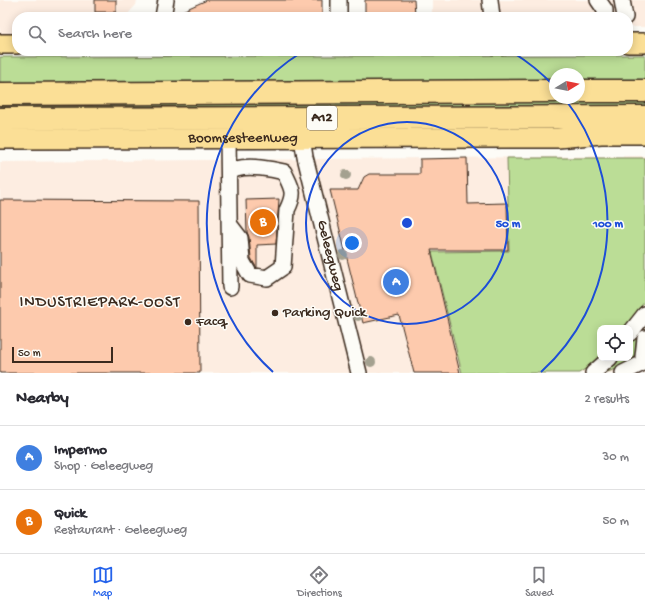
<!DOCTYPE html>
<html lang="en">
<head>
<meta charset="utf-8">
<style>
	body { margin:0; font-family:"Gochi Hand",sans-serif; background:#f2f2f3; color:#2b2b33 }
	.controls { position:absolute; right:12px; bottom:12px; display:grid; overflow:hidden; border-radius:8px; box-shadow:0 2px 10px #0003 }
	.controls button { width:36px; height:36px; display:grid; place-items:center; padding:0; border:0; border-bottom:1px solid #e1e1e2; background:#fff; color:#2b2b33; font:20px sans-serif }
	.compass { position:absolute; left:549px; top:68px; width:36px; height:36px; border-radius:50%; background:#fff; box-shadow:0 2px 10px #0003; rotate:80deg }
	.scale { position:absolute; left:12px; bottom:10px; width:101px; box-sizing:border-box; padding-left:4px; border:2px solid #3b2a1e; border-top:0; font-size:11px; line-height:14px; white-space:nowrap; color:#3b2a1e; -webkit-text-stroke:3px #fdfcf7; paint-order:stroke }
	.you { position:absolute; left:352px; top:243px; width:14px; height:14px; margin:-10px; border:3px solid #fff; border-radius:50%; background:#1a73e8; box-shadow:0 0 0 6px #1a73e833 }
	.badge { display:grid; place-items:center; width:26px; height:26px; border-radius:50%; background:#2563eb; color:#fff; font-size:13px; font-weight:700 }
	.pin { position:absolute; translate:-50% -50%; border:2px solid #fff; box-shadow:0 1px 4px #0006 }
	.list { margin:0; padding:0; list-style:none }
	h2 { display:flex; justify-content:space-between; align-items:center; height:52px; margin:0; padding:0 16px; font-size:17px }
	h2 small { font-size:13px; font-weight:400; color:#7c7c81 }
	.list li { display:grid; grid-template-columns:26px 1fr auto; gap:12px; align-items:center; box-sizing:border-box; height:64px; padding:0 16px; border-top:1px solid #e1e1e2 }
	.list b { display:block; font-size:15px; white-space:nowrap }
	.list p { margin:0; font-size:13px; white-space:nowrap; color:#7c7c81 }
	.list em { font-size:13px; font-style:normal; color:#7c7c81 }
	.icon { flex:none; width:22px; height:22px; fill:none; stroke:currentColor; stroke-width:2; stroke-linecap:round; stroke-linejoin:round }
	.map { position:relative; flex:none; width:645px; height:373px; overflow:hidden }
	.search { position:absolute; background:#fff; box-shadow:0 2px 10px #0003; left:12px; right:12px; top:12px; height:44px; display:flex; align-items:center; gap:10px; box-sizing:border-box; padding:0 14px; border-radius:16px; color:#7c7c81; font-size:15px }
	.sheet { height:180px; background:#fff }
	nav { display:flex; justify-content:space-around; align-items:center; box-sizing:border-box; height:56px; border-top:1px solid #e1e1e2; background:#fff; font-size:11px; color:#7c7c81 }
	nav a { display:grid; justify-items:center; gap:2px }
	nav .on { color:#2563eb }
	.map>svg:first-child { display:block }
	.built { fill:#fdede1; fill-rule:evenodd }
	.green { fill:#bbdd96; stroke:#7b845a }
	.building { fill:#fdcaad; stroke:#3b2a1e }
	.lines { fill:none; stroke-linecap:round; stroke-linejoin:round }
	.minor-casing { stroke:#3b2a1e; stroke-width:18 }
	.major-casing { stroke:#3b2a1e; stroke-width:22 }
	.highway-casing { stroke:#3b2a1e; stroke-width:25 }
	.minor { stroke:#fdfcf7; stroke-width:15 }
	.major { stroke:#fbdf96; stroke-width:19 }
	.highway { stroke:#fbdf96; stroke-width:22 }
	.tree { fill:#a4a190 }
	.ring { fill:none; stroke:#1d4ed8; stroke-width:2 }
	.poi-dot { fill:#3b2a1e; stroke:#fdfcf7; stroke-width:1.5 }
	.labels { text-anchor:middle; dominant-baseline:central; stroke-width:3; stroke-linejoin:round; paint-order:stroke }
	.shield { fill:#fdfcf7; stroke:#75695f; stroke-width:1 }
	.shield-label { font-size:14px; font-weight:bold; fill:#3b2a1e }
	.street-label { font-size:15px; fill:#3b2a1e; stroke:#fdfcf7 }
	.poi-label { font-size:15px; fill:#3b2a1e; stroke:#fdfcf7; text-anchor:start }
	.neighbourhood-label { font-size:16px; letter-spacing:1px; fill:#3b2a1e; stroke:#fdfcf7 }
	.centre { fill:#1d4ed8; stroke:#fdfcf7; stroke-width:2 }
	.ring-label { font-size:12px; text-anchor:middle; font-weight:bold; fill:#1d4ed8; stroke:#fdfcf7; stroke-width:3; stroke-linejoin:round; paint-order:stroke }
</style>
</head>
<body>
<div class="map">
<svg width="645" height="373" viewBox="0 0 645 373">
	<rect width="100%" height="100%" fill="#fdfcf7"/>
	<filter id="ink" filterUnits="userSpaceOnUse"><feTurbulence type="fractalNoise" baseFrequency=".025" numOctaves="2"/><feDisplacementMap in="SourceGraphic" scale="8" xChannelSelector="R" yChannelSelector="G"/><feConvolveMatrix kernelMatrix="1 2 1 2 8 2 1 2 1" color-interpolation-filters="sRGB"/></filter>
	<g filter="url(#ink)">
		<g class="built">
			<path d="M0,0H137L136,5L125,17H17V33H0Z"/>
			<path d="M432,0H645V27H628V17H432Z"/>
			<path d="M645,156V373H0V162ZM600,328H630V358H600Z"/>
		</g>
		<g class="green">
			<path d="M645,55V84H579V74H555V84L0,86V57Z"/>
			<path d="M645,101V111L0,112V103Z"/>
			<path d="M507,158H645V301L624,328H600V355L591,365L579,373H462L432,252L509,251Z"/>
			<path d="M645,324L633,358C625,366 610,373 599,373L616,358H630V340Z"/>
		</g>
		<g class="building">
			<rect x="95" y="0" width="21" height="12"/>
			<path d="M207,0H322V17H172L173,15Z"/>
			<path d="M365,0H414L415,15L365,16Z"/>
			<path d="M467,158L468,204L507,203L508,250H431L460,373H414L399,315L363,323L330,190H358L364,177L369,174H420V159Z"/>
			<path d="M279,199L276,244L257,245V267H256L251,258L249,237L247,232L246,200Z"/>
			<path d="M0,200L199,201L200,373H0Z"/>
		</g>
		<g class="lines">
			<g class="minor-casing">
				<g id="minor">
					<path d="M490,0L492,17"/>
					<path d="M598,0L605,10V17"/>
					<path d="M622,0L625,17"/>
					<path d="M163,17L166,0"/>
					<path d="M339,17V0"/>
					<path d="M228,138L230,287"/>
					<path id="s1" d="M302,138L305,157L359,373"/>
					<path d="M229,174C231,172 235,169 237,169C249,165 272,169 284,172C292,189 296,192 287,210L283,267L267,278L250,275L242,261L240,238L230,225"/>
					<path d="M630,333L645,314"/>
					<path d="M643,363V356L645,338"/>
					<path d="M593,373L610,358"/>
					<path d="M623,373L645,362"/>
				</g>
			</g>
			<g class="major-casing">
				<g id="major">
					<path d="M628,43H645"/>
					<path d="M0,44H17"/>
					<path id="s2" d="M0,139L558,138L601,134H645"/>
				</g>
			</g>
			<g class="highway-casing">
				<g id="highway">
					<path d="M579,91H645"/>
					<path d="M0,94L555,91"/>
					<path d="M0,119L645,117"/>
				</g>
			</g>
			<use href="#minor" class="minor"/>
			<use href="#major" class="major"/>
			<use href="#highway" class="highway"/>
		</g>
		<g class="tree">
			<circle cx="346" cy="175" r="5"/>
			<circle cx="343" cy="255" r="5"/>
			<circle cx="358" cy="316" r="5"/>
			<circle cx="371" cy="362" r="5"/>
		</g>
	</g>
	<g class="ring">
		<circle cx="407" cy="223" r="101"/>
		<path d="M273 372A201 201 0 0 1 302 52M512 52A201 201 0 0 1 554 86M565 99A201 201 0 0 1 541 372"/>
	</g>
	<g class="poi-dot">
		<circle cx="275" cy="313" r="4"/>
		<circle cx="188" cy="322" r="4"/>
	</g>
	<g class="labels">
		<rect class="shield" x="307" y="106" width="30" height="24" rx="3"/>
		<g class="shield-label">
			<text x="322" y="118">A12</text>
		</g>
		<g class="street-label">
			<text stroke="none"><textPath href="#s2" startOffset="243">Boomsesteenweg</textPath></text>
			<text stroke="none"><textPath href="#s1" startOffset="121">Geleegweg</textPath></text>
		</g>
		<g class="poi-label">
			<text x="283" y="313">Parking Quick</text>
			<text x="196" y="322">Facq</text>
		</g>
		<g class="neighbourhood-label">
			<text x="100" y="303">INDUSTRIEPARK-OOST</text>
		</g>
	</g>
	<circle cx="407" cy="223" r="6" class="centre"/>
	<g class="ring-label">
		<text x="508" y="227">50 m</text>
		<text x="608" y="227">100 m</text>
	</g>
</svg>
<div class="controls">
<button><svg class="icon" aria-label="locate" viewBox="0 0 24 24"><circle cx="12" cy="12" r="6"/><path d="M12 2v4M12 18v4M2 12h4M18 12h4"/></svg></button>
</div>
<svg class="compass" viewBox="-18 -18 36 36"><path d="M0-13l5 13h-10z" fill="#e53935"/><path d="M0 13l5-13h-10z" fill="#7c7c81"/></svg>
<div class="scale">50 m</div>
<div class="you"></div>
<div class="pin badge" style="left:396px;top:282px;background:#3f7fe0">A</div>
<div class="pin badge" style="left:263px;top:222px;background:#e8710a">B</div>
<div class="search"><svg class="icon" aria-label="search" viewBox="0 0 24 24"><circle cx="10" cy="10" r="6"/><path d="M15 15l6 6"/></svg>Search here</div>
</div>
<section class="sheet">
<h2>Nearby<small>2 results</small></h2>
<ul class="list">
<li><span class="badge" style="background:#3f7fe0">A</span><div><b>Impermo</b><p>Shop · Geleegweg</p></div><em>30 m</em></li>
<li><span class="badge" style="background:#e8710a">B</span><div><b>Quick</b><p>Restaurant · Geleegweg</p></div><em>50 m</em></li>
</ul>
</section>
<nav>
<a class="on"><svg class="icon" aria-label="map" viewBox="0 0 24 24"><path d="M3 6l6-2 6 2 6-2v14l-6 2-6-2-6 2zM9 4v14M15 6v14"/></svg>Map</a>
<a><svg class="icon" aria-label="directions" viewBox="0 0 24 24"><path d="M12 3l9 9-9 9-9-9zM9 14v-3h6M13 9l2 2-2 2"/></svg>Directions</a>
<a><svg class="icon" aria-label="saved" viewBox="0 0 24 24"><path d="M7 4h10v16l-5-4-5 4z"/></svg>Saved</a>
</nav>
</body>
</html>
